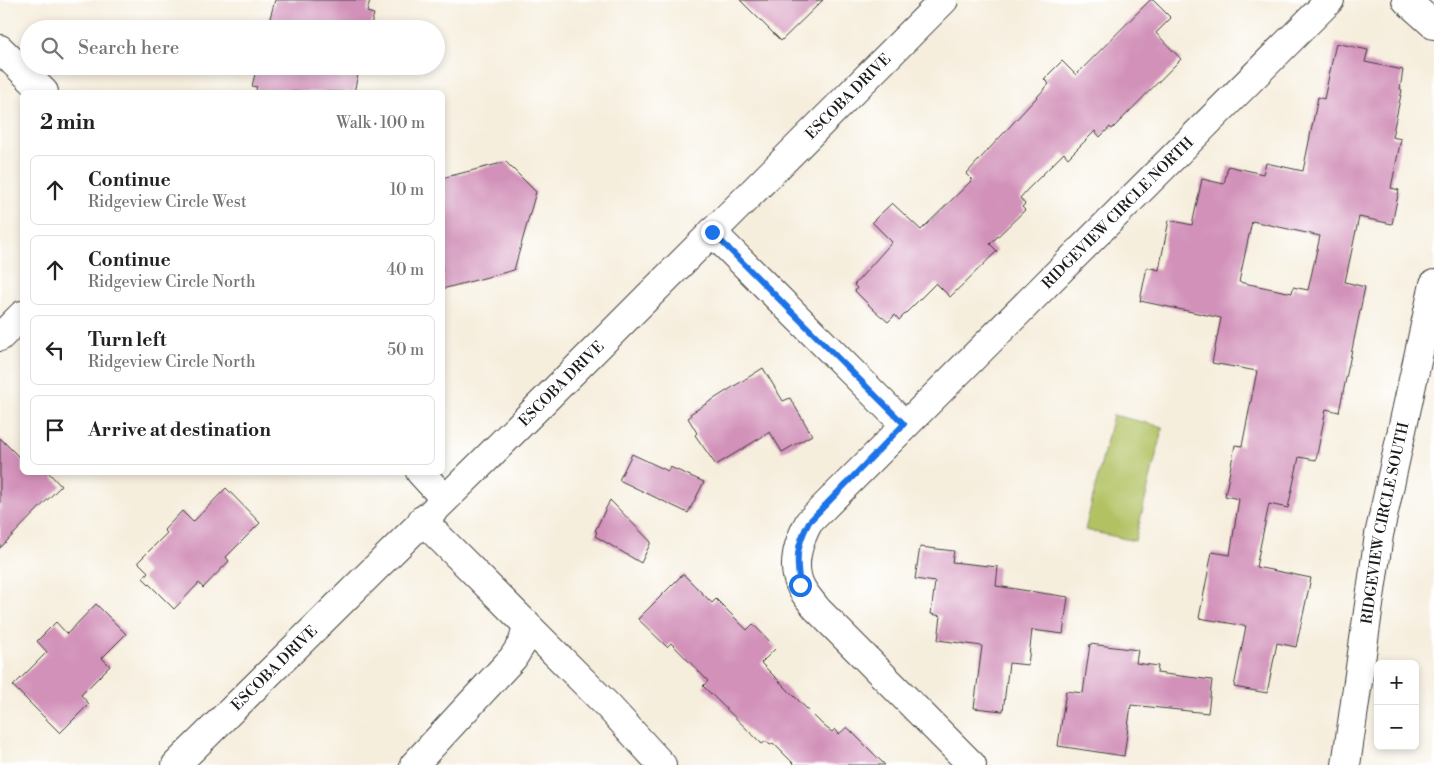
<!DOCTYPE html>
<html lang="en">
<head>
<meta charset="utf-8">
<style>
	body { margin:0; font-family:"Libre Bodoni",serif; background:#f2f2f2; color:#222 }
	.controls { position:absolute; right:15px; bottom:15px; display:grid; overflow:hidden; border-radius:8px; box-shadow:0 2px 8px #0003 }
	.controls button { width:45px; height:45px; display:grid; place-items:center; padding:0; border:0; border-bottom:1px solid #e0e0e0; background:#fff; color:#222; font:25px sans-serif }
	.stop { position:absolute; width:15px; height:15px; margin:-11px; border:4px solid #1a73e8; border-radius:50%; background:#fff }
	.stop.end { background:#1a73e8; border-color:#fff; box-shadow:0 1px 5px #0008 }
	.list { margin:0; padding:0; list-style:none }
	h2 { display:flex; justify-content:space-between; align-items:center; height:65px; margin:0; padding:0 20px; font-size:21px }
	h2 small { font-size:16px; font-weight:400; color:#767676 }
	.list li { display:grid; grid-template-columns:32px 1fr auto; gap:15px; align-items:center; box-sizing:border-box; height:70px; margin:0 10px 10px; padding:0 10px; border:1px solid #e0e0e0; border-radius:8px }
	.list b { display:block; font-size:19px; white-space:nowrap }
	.list p { margin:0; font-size:16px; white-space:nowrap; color:#767676 }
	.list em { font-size:16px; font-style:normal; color:#767676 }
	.icon { flex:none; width:28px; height:28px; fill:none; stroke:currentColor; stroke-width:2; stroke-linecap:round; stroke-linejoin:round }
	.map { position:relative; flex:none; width:1434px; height:765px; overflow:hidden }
	.search { position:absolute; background:#fff; box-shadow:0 2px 8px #0003; left:20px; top:20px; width:425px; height:55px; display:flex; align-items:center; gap:12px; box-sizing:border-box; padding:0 18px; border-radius:28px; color:#767676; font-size:19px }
	.panel { position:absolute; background:#fff; box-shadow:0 2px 8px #0003; left:20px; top:90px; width:425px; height:385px; border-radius:8px }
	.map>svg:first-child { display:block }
	.green { fill:#b2c264; stroke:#676f40 }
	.building { fill:#d291b9; fill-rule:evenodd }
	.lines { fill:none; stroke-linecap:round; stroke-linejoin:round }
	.minor-casing { stroke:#3d3c39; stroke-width:30 }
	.minor { stroke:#fff; stroke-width:28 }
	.route { stroke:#1a73e8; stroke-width:6 }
	.labels { text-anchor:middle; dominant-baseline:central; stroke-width:5; stroke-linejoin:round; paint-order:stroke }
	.street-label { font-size:15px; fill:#1c1c1c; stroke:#fff }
</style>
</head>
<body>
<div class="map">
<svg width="1434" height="765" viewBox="0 0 1434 765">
	<rect width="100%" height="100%" fill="#fff"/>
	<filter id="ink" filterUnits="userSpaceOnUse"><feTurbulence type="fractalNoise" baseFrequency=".02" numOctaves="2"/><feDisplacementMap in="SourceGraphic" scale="10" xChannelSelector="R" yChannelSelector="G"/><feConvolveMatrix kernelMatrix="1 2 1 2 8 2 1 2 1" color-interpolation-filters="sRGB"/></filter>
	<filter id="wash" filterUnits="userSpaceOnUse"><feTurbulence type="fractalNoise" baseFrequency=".0096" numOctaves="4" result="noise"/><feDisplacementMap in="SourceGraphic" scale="20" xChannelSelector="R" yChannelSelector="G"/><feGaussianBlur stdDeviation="1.12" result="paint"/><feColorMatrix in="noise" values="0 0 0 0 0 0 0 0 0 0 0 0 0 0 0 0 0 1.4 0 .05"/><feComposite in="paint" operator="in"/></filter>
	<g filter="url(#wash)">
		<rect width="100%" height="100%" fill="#f6eedd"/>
		<path class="green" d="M1113,415L1163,427L1135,541L1085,530Z"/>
		<g id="blocks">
			<g class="building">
				<path d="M275,0H370L367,12L374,14L370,29H267Z"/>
				<path d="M740,0H823L781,41Z"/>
				<path d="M1150,0H1153L1171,18L1156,33L1181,59L1112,129L1110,127L1100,137L1095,131L1068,158L1064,153L1027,190L1020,198L1025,204L1022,207L1025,210L990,244L997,251L950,297L936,283L899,320L895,315L888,322L875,311L855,291L857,288L854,285L892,242L872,222L892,203L921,230L972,180L966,174L1049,84L1044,79L1062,61L1076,75Z"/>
				<path d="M1336,43L1368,50L1365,62L1403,70L1400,89L1402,90L1392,137L1401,139L1391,188L1399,190L1392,224L1359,217L1345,282L1365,287L1339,412L1326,409L1316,460L1299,457L1288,508L1269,504L1256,567L1311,578L1296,647L1277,643L1267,693L1234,687L1246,626L1199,618L1212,552L1230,555L1239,499L1225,496L1235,445L1242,446L1257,371L1212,363L1221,318L1140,301L1147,267L1159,270L1169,220L1192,225L1202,179L1224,184L1228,166L1263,174L1266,163L1303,171L1318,97L1324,99ZM1252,221L1320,236L1308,290L1293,287L1292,293L1239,282Z"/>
				<path d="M257,66H360L354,92H255L257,87L252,86Z"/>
				<path d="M506,162L536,192L514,270L442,289V178Z"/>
				<path d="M763,368L783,401L790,398L812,435L782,452L770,432L716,465L695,435L697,433L688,418L691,416L690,414Z"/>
				<path d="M0,438L22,460V472H48L61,486L0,548Z"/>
				<path d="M632,454L668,471L670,467L704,482L688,513L619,480Z"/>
				<path d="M226,488L260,523L226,557L229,561L203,588L199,583L174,609L143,578L148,572L138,562L167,533L164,530L182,511L193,522Z"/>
				<path d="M610,500L651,542L641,563L595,536L597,532L595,531Z"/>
				<path d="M920,547L954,551L952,562L998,567L996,586L1068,597L1063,634L1032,630L1028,665L1009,663L1003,711L974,708L982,646L938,640L941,616L931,614L935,582L915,579Z"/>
				<path d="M683,574L712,603L716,599L747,630L753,624L776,648L761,663L824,726L832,732L835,729L839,734L847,727L885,765H795L773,743L770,745L766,741L762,744L703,686L708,681L671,643L667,647L638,619Z"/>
				<path d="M96,604L126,634L102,658L110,666L81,695L89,704L60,733L13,686L47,652L37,641L56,622L67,634Z"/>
				<path d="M1090,644L1138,650L1136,663L1158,666L1157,673L1212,680L1208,713L1131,705L1124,756L1058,746L1066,691L1083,693Z"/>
			</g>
		</g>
	</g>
	<g filter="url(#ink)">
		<use href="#blocks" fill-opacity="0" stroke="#3d3c39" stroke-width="1"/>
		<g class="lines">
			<g class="minor-casing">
				<g id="minor">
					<path d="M1406,0L1434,25"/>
					<path d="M0,49L44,92"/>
					<path d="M712,232L904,424"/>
					<path d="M0,337L22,315"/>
					<path d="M420,472L444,498"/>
					<path d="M422,520L609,707L662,765"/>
					<path id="s1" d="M176,765L485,460L944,0"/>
					<path d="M414,765L513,658L523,642L527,624"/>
					<path id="s2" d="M972,765L817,609C812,602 805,595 801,587C790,566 799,540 809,522L1330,0"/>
					<path id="s3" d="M1346,765L1379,535L1434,284"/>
				</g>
			</g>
			<use href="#minor" class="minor"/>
		</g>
	</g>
	<g class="lines" filter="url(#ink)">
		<path class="route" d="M712,232L904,424L809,522C796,546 796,559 800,585"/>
	</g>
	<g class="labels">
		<g class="street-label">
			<text stroke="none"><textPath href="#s1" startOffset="948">ESCOBA DRIVE</textPath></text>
			<text stroke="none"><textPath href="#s2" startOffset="752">RIDGEVIEW CIRCLE NORTH</textPath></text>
			<text stroke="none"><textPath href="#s1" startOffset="542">ESCOBA DRIVE</textPath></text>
			<text stroke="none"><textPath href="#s3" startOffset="245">RIDGEVIEW CIRCLE SOUTH</textPath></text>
			<text stroke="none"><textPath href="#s1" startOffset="138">ESCOBA DRIVE</textPath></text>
		</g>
	</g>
</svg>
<div class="controls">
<button>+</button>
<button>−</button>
</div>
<div class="stop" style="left:800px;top:585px"></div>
<div class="stop end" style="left:712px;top:232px"></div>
<div class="search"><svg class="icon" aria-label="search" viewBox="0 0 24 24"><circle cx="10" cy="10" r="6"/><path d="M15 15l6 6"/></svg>Search here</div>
<section class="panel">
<h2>2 min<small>Walk · 100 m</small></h2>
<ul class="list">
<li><svg class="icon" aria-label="ahead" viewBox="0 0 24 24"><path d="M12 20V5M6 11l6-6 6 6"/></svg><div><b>Continue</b><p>Ridgeview Circle West</p></div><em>10 m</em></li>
<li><svg class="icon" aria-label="ahead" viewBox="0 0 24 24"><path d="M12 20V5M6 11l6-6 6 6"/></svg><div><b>Continue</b><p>Ridgeview Circle North</p></div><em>40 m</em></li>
<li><svg class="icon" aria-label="left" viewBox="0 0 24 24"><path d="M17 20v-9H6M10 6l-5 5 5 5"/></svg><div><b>Turn left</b><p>Ridgeview Circle North</p></div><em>50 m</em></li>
<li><svg class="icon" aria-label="arrive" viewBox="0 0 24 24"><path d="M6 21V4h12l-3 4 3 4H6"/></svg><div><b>Arrive at destination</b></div></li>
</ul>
</section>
</div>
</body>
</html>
